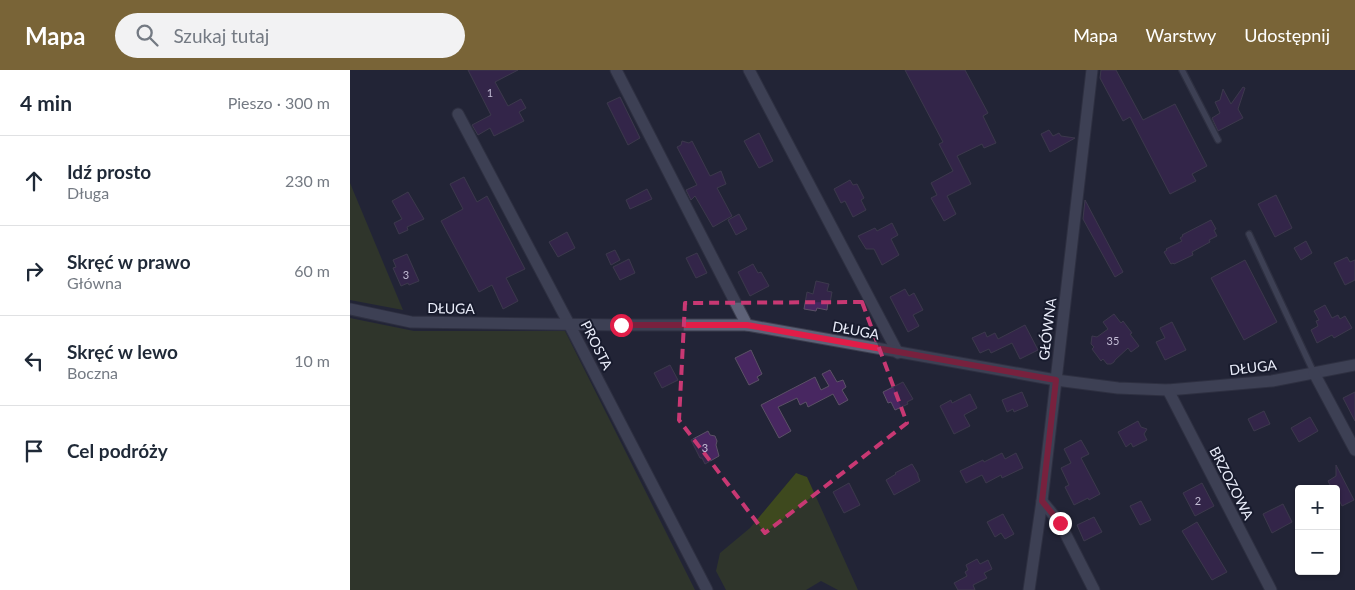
<!DOCTYPE html>
<html lang="pl">
<head>
<meta charset="utf-8">
<style>
	body { margin:0; font-family:Lato,sans-serif; background:#f2f2f3; color:#1f2937 }
	.controls { position:absolute; right:15px; bottom:15px; display:grid; overflow:hidden; border-radius:5px; box-shadow:0 1px 4px #0004 }
	.controls button { width:45px; height:45px; display:grid; place-items:center; padding:0; border:0; border-bottom:1px solid #e0e1e3; background:#fff; color:#1f2937; font:25px sans-serif }
	.stop { position:absolute; width:15px; height:15px; margin:-11px; border:4px solid #e11d48; border-radius:50%; background:#fff }
	.stop.end { background:#e11d48; border-color:#fff; box-shadow:0 1px 5px #0008 }
	.list { margin:0; padding:0; list-style:none }
	h2 { display:flex; justify-content:space-between; align-items:center; height:65px; margin:0; padding:0 20px; font-size:21px }
	h2 small { font-size:16px; font-weight:400; color:#747a83 }
	.list li { display:grid; grid-template-columns:32px 1fr auto; gap:15px; align-items:center; box-sizing:border-box; height:90px; padding:0 20px; border-top:1px solid #e0e1e3 }
	.list b { display:block; font-size:19px; white-space:nowrap }
	.list p { margin:0; font-size:16px; white-space:nowrap; color:#747a83 }
	.list em { font-size:16px; font-style:normal; color:#747a83 }
	.icon { flex:none; width:28px; height:28px; fill:none; stroke:currentColor; stroke-width:2; stroke-linecap:round; stroke-linejoin:round }
	.map { position:relative; flex:none; width:1005px; height:520px; overflow:hidden }
	header { display:flex; align-items:center; gap:30px; box-sizing:border-box; height:70px; padding:0 25px; background:#796437; color:#fff }
	header strong { font-size:24px }
	nav { display:flex; gap:28px; margin-inline-start:auto; font-size:18px }
	.search { width:350px; height:45px; background:#f2f2f3; display:flex; align-items:center; gap:12px; box-sizing:border-box; padding:0 18px; border-radius:28px; color:#747a83; font-size:19px }
	main { display:flex }
	aside { flex:1; background:#fff }
	.map>svg:first-child { display:block }
	.green { fill:#3e491e }
	.building { fill:#482761; stroke:#5b5166 }
	.lines { fill:none; stroke-linecap:round; stroke-linejoin:round }
	.lane-casing { stroke:#3c3e4e; stroke-width:8 }
	.street-casing { stroke:#3c3e4e; stroke-width:13 }
	.lane { stroke:#5e6278; stroke-width:5.5 }
	.street { stroke:#5e6278; stroke-width:11 }
	.route { stroke:#e11d48; stroke-width:6 }
	.marked { fill:none; stroke:#c83873; stroke-width:4; stroke-dasharray:10 6; stroke-linejoin:round }
	.labels { text-anchor:middle; dominant-baseline:central; stroke-width:4; stroke-linejoin:round; paint-order:stroke }
	.number-label { font-size:11px; fill:#c2bcd4 }
	.street-label { font-size:14px; fill:#eaedfa; stroke:#181b2d }
</style>
</head>
<body>
<header>
<strong>Mapa</strong>
<div class="search"><svg class="icon" aria-label="search" viewBox="0 0 24 24"><circle cx="10" cy="10" r="6"/><path d="M15 15l6 6"/></svg>Szukaj tutaj</div>
<nav><a>Mapa</a><a>Warstwy</a><a>Udostępnij</a></nav>
</header>
<main>
<aside>
<h2>4 min<small>Pieszo · 300 m</small></h2>
<ul class="list">
<li><svg class="icon" aria-label="ahead" viewBox="0 0 24 24"><path d="M12 20V5M6 11l6-6 6 6"/></svg><div><b>Idź prosto</b><p>Długa</p></div><em>230 m</em></li>
<li><svg class="icon" aria-label="right" viewBox="0 0 24 24"><path d="M7 20v-9h11M14 6l5 5-5 5"/></svg><div><b>Skręć w prawo</b><p>Główna</p></div><em>60 m</em></li>
<li><svg class="icon" aria-label="left" viewBox="0 0 24 24"><path d="M17 20v-9H6M10 6l-5 5 5 5"/></svg><div><b>Skręć w lewo</b><p>Boczna</p></div><em>10 m</em></li>
<li><svg class="icon" aria-label="arrive" viewBox="0 0 24 24"><path d="M6 21V4h12l-3 4 3 4H6"/></svg><div><b>Cel podróży</b></div></li>
</ul>
</aside>
<div class="map">
<svg width="1005" height="520" viewBox="0 0 1005 520">
	<rect width="100%" height="100%" fill="#222437"/>
	<g class="green">
		<path d="M0,113L53,240L0,230Z"/>
		<path d="M0,248L64,261H215L345,520H0Z"/>
		<path d="M446,403L457,407L508,520H488L471,511L456,520H376L366,501L370,483L400,458Z"/>
	</g>
	<g class="building">
		<path d="M118,0H168L145,12L158,36L171,29L176,38L169,42L174,51L144,66L140,58L128,65L122,55L141,45Z"/>
		<path d="M555,0H615L638,43L633,46L646,73L634,78L632,74L607,86L621,114L597,126L606,144L594,151L581,128L587,125L581,113L603,101L589,74L593,72Z"/>
		<path d="M751,0H766L793,50L825,34L857,96L842,104L846,111L820,124L780,47L773,51L750,8Z"/>
		<path d="M893,17L895,18L888,39L893,48L868,61L862,48L870,43L865,32L870,30L873,19L881,34Z"/>
		<path d="M270,27L290,68L278,75L257,33Z"/>
		<path d="M699,60L703,66L709,63L711,66L725,68L700,82L691,64Z"/>
		<path d="M409,63L423,91L409,98L394,71Z"/>
		<path d="M332,71L339,73L342,71L360,106L371,101L376,114L367,118L382,146L363,157L345,126L341,130L336,120L347,115L327,77L331,75Z"/>
		<path d="M114,107L127,132L137,126L175,199L156,208L168,231L153,239L142,215L129,222L91,151L113,139L100,114Z"/>
		<path d="M500,110L503,115L507,114L514,128L511,130L516,140L503,147L495,131L491,133L484,119Z"/>
		<path d="M297,119L302,129L280,139L276,130Z"/>
		<path d="M58,122L74,149L57,157L58,160L49,164L44,153L52,149L42,131Z"/>
		<path d="M926,125L942,158L925,167L908,134Z"/>
		<path d="M735,130L773,202L765,207L733,149Z"/>
		<path d="M389,144L397,159L386,165L378,150Z"/>
		<path d="M861,150L866,159L864,160L867,166L859,170L860,172L842,182L843,185L824,194L823,193L821,194L814,182L817,180L816,179L832,171L830,168L833,166L832,165Z"/>
		<path d="M542,153L548,165L541,169L549,185L532,195L524,179H516L508,166L525,158L527,161Z"/>
		<path d="M217,162L225,178L208,187L199,172Z"/>
		<path d="M956,171L962,183L951,190L944,178Z"/>
		<path d="M265,180L270,190L261,195L256,184Z"/>
		<path d="M347,183L357,203L346,208L336,188Z"/>
		<path d="M57,184L69,211L59,215L58,213L51,216L43,198L46,197L43,190Z"/>
		<path d="M997,187L1000,192L1005,190V210L995,215L984,193Z"/>
		<path d="M279,189L285,203L270,210L263,197Z"/>
		<path d="M895,190L927,252L894,270L861,208Z"/>
		<path d="M403,194L408,203L411,202L419,216L400,226L388,202Z"/>
		<path d="M466,211L479,214L477,221L482,222L480,233L478,232L477,240L467,238L466,241L454,239L457,222L463,224Z"/>
		<path d="M555,219L559,226L564,223L573,240L563,245L569,256L558,262L540,227Z"/>
		<path d="M975,235L982,248L988,245L990,249L995,246L1002,258L984,268L982,265L967,273L961,260L968,256L966,251L969,250L964,241Z"/>
		<path d="M764,244L771,253L773,251L782,263L780,264L789,276L781,282L778,278L765,290L764,292L761,294H757L753,289L751,291L742,279L744,277L741,274L742,266L747,267L758,259L753,252Z"/>
		<path d="M822,252L836,280L815,290L806,272L815,268L810,258Z"/>
		<path d="M675,255L688,280L670,289L662,273L641,283L639,279L630,283L622,268L635,262L637,267L645,263L648,269Z"/>
		<path d="M401,280L412,304L407,307L409,310L399,315L385,288Z"/>
		<path d="M320,295L328,310L312,318L304,303Z"/>
		<path d="M480,300L487,312L493,310L496,317L492,320L498,330L489,335L483,324L458,337L456,332L450,335L447,328L428,337L441,361L429,368L411,335L465,307L471,320L479,316L472,304Z"/>
		<path d="M553,312L563,329L557,332L558,334L545,340L541,332L538,333L533,322Z"/>
		<path d="M672,322L678,336L664,342L663,339L657,342L652,330Z"/>
		<path d="M1005,322V351L993,328Z"/>
		<path d="M620,324L627,338L614,345L620,356L604,364L590,336L601,330L602,333Z"/>
		<path d="M914,341L920,354L904,361L898,349Z"/>
		<path d="M960,347L968,361L949,372L941,358Z"/>
		<path d="M788,351L791,357L797,359L794,364L797,370L783,377L781,373L776,377L768,362Z"/>
		<path d="M358,361L360,365L365,366L367,371L366,375L369,386L355,394L352,388H350L341,370Z"/>
		<path d="M731,370L739,384L731,388L750,424L739,430L738,428L724,435L715,417L719,415L711,398L721,393L714,379Z"/>
		<path d="M652,383L655,389L666,383L673,398L652,408L651,405L636,413L632,405L616,413L610,401L633,390L634,392Z"/>
		<path d="M562,394L568,404V406L570,411L544,425L536,410L546,404L545,403Z"/>
		<path d="M986,395L1004,430L992,436L989,430L986,432V419H982L978,411L986,406Z"/>
		<path d="M499,413L510,435L494,443L483,422Z"/>
		<path d="M852,413L864,436L845,446L833,423Z"/>
		<path d="M791,431L801,450L790,455L780,436Z"/>
		<path d="M933,434L942,452L922,463L913,444Z"/>
		<path d="M653,444L664,464L655,469L651,463L645,467L637,452Z"/>
		<path d="M744,447L752,462L734,471L727,455Z"/>
		<path d="M847,452L877,502L862,510L832,461Z"/>
		<path d="M627,489L630,494L638,490L642,499L634,503L637,508L623,515L625,520H608L604,513L617,506L615,502L618,500L616,495Z"/>
	</g>
	<g class="lines">
		<g class="lane-casing">
			<g id="lane">
				<path d="M832,0L868,70"/>
				<path d="M899,164L964,303"/>
			</g>
		</g>
		<g class="street-casing">
			<g id="street">
				<path d="M266,0L397,255"/>
				<path d="M399,0L548,283"/>
				<path d="M108,44L219,254L357,520"/>
				<path d="M0,239L61,252L271,255H397L706,310L768,318L818,320L922,311L1005,295"/>
				<path d="M964,303L1005,380"/>
				<path d="M818,320L921,520"/>
				<path d="M692,431L710,453L744,520"/>
				<path d="M679,520L692,431L742,0"/>
			</g>
		</g>
		<use href="#lane" class="lane"/>
		<use href="#street" class="street"/>
	</g>
	<g class="lines">
		<path class="route" d="M271,255H397L706,310L692,431L710,453"/>
	</g>
	<path d="M0 0H1005V520H0ZM512,232L557,353L415,463L329,350L335,233Z" fill="#222437" fill-opacity=".55" fill-rule="evenodd"/>
	<path class="marked" d="M512,232L557,353L415,463L329,350L335,233Z"/>
	<g class="labels">
		<g class="number-label">
			<text x="140" y="22">1</text>
			<text x="56" y="204">3</text>
			<text x="763" y="270">35</text>
			<text x="355" y="377">3</text>
			<text x="848" y="430">2</text>
		</g>
		<g class="street-label">
			<text transform="translate(101 238) rotate(1)">DŁUGA</text>
			<text transform="translate(697 259) rotate(-83)">GŁÓWNA</text>
			<text transform="translate(506 260) rotate(10)">DŁUGA</text>
			<text transform="translate(247 275) rotate(63)">PROSTA</text>
			<text transform="translate(903 297) rotate(-7)">DŁUGA</text>
			<text transform="translate(882 413) rotate(63)">BRZOZOWA</text>
		</g>
	</g>
</svg>
<div class="controls">
<button>+</button>
<button>−</button>
</div>
<div class="stop" style="left:271px;top:255px"></div>
<div class="stop end" style="left:710px;top:453px"></div>
</div>
</main>
</body>
</html>
